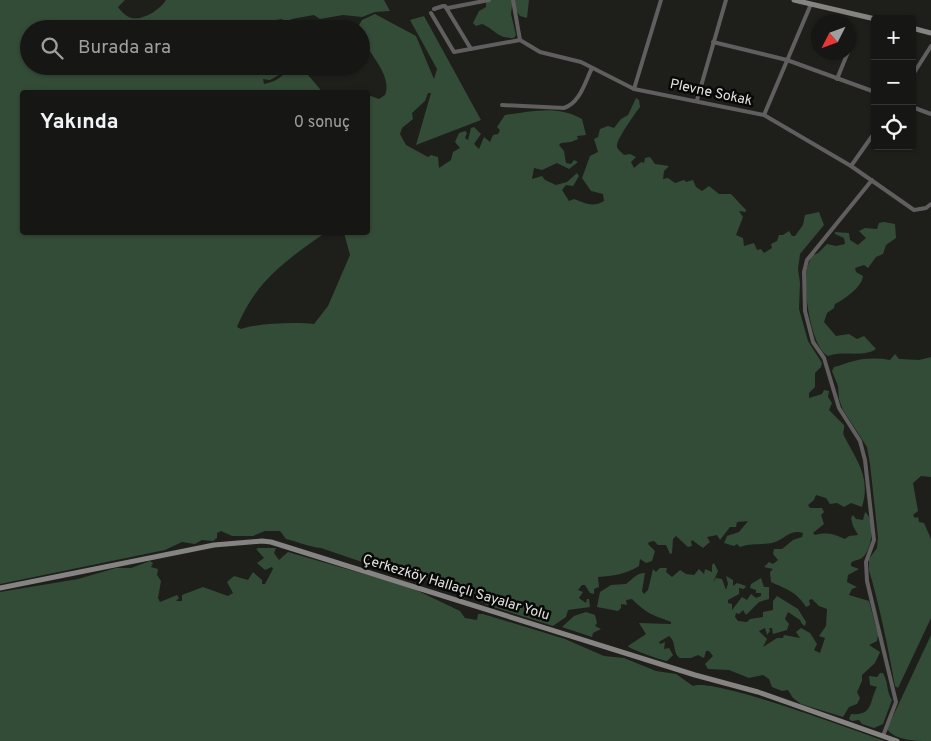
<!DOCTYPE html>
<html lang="tr">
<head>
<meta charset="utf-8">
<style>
	body { margin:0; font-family:Overpass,sans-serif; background:#232322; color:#f1f3f6 }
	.controls { position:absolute; right:15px; top:15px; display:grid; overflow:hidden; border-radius:5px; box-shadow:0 1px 4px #0004 }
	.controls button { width:45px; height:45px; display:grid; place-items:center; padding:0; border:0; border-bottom:1px solid #353534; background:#161614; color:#f1f3f6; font:25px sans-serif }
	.compass { position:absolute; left:811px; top:15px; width:45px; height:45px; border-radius:50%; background:#161614; box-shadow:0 1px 4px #0004; rotate:228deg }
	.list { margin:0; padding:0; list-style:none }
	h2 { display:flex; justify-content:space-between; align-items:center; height:65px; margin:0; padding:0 20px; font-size:21px }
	h2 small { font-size:16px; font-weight:400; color:#9e9fa0 }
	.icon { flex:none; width:28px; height:28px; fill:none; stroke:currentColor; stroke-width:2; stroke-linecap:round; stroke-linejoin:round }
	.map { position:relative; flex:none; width:931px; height:741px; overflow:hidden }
	.search { position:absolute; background:#161614; box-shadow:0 1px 4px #0004; left:20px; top:20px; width:350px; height:55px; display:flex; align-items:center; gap:12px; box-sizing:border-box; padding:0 18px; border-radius:28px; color:#9e9fa0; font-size:19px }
	.panel { position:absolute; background:#161614; box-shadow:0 1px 4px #0004; left:20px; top:90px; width:350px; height:145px; border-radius:5px }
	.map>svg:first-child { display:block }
	.green { fill:#334c37 }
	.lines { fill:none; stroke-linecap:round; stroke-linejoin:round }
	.street { stroke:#605e5e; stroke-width:4 }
	.secondary { stroke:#868383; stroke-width:5 }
	.labels { text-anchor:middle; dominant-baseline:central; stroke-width:5; stroke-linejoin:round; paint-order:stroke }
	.street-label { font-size:14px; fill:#e3e2e0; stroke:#080807 }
</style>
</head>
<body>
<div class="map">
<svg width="931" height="741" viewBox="0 0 931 741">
	<rect width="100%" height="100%" fill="#1e1e1b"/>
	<g class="green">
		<path d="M0,0H125L118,7C120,10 124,14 127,16C139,24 160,10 166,0H384L390,11L375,12L362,17L343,15L320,19L314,15L292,19L288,22L281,19L273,21L272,24L280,25L284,29H29V66H248L255,69L253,66H295L270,80L263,79L264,84C267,83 273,82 276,80C285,75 290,65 302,68C306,73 320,88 322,92H22V232L325,233C286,260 255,282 237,327L241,329C259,323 295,322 314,324L328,306L350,255L344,233H327L368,232V95L379,99L385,95C394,72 361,49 361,29L358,27L362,20L375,14L416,36L434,79L437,69L410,20L424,16L481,120L416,145L431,93H428L425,101L412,113L413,119L402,128L400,134L406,145L428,157L431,155L438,157L439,168L451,160L453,152L460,148L455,142L459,133L465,131L467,133L465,138L468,140L471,128L474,127L481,134L474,144L479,149L484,137L490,142L493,135L498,134L500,130L497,127L505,115C530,112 556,104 582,119L586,135L577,136L578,139L571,142L561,143L559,145L564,151L566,163L571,164L574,160L578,162L569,169L557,163L542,170L534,168L532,179L542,176L545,180L556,185L567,182L577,173L579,176L573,186L566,185L562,190L569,201L574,199C585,203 593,208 604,201L603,194L591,191L582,178L590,156L598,152L594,139L598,137L600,129L608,126L614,128L621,119L628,115L636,98L639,100L640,107C636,112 616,140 617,146C617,150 622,152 624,155L630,154L636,157L631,162L634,168L641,162L644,163L645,158L650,157L655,164L669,166L664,171L663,179L668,178L675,183L684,180L686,182L693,180L696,187L702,191L709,186L719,194H731L746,210V212L739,211L743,217L736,235L743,238L744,246L754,243L757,250L761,249L764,253L772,248L771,244L777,241L779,235H783L789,231L792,236H795L803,225L805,215L819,212L824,225L800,254L798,269L800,283L799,309L808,341L822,363L821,367L815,373V387L809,393V398L822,394L824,390L829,391L828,397L832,403L829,410L844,425C845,429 842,432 844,436C857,461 871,477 862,507L851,503L844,507L837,503L830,504L826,498L816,495L814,500L808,505L810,508H822L824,512L821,515L824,524L813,533L815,535C827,532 834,534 845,539L849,536L858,535L853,526L851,518L853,515L856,519L863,520L865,512C876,520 872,547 864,556C860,561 855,559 851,563V566L859,569L848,575L847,582L857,587L852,589L849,595L869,601L878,635L877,641L869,645L880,652L875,663L862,675V681L857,692L860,698L857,704L849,707L843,717L801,704L793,698L788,690L782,691L772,687L769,679L763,675L749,678L729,670L708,669L705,664L713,656L709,651H706L704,658L698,655L691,658H680C672,653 677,642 669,636L659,642L660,644L665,642L664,649L669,648L673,655L667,661C661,660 629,649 628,646L646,634L639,623L671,624V622C651,614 647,614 632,599L626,600L627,605L621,604V608L618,611L597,607L600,592L611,585L626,584C633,579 636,573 645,573L642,591L644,594L648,590L653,569L656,572L660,568H667L666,572L672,577L680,570L686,574L694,575L699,569L704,574L705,569L712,572V565L714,563L718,571L713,583L716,578L722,579L726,590L728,584L726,576L733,580V586L737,583L746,586L744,589L739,588V594L728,600V603L732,604V610L742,597L747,600L751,594L756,598L761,596V593H756V590L750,588L751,584L761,578L764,587H769V599L759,602L746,615L743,610L739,614L736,613L735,617L738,621L747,622L750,619L763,617V612L773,610V601L777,596L798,609L806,622L805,626L802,624L800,620L788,612L785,619L789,624L787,630L773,634L772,628H769L770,631L767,635L765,628L759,631L767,639L763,647L777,638H783L784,635L800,638L796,632L801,628L810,633L817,644L814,650L820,653L825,638L819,636L826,626L827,609L819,606L812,599L809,600L810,605L806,607C797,592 786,589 771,582L770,572L773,569L764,567L769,562L773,564L778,560L773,554L774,549H782L793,540L802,537L803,533C790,529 785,539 775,542C763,546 752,542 740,547L737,544L734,546L724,543L727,536L739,532L748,521L737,522L736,527H730L720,540L717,535L707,537L710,542L703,548L692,540L691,542L692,546L688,547L676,536L673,539L672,553L670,554L666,545H658L654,541L649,542L648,544L655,551L652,561L646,563L640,559L639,566C626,574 613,576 598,577L599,587L594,589V594L590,593L585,585H582L578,590L583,592L579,598L586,603L587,599H589L590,607L568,610L566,617L553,626L487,605L473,597L462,596L436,586L425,579L400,575L321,548C309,547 299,542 286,539L280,531H265L253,536H232L221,531L217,533V538L213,541L202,540L195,544L182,542L165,550L0,584Z"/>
		<path d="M486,0H529L527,18L520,16L512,5L511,14L516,35L514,38C496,38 496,30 482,24L476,26L473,23L479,11L486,7Z"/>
		<path d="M884,222L895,224L896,238L886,245L883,254L876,257L868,268L864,265L855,268L856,272L863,276C862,287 845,299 835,304L834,308L827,313L824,322L836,336L849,334L857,339L864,336L876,349C863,358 843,350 828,356C811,347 804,292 806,274C806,268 810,262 811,256L818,253L827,244L836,246L845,244L844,238L835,234V232L849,233L850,240L858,245L866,238L859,231L865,228L877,229L879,223Z"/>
		<path d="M895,354L899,359L919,360L931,357V477L921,476L913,483L918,511L913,515L915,518L918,517L919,522L924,523L931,539V618L898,688L895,686C888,647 880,608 869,570V559L877,548L878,537L870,464L867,447L843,410L839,399L838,386L832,371L834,367C841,366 847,362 854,361C866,358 878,358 890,360Z"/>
		<path d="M259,548H276L274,553L279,560L288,552L412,588L460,611L465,618L477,620L478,614H483L565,639L604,656L624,658L656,671L676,674L693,686C713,677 856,731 885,741H0V592L78,579L116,568H131L150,561L153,563L151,567L158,569L157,575L161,581L158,598L160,602L177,595L179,598L176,601H182V595L203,587L228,596L233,593L227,582L234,576L248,580L253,572L262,580V584H265L273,569L272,567L265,570L257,563L264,558L256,549Z"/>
		<path d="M586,612L595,615L597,623L595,626L601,629L593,633L592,637L562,627L574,616Z"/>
		<path d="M931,635V741C917,741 895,741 887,729Z"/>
		<path d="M880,673H883C889,684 886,691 892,700L883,724L874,728L862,724L859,720L852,721L849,719L851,714C874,716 869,701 877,687L870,685L869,676L877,677Z"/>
	</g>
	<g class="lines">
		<g class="street">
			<path d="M513,0L520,40L540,52L581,62L634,89L764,115L851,166L914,210L926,208L931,204"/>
			<path d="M445,6L471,49"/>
			<path d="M434,9L443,6L448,8L489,0"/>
			<path d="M431,13L454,52L520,40"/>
			<path d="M713,42L787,60L875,92"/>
			<path d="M912,76L931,46"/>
			<path d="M837,79L848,52"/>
			<path d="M634,89L661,0"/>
			<path d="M697,100L726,0"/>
			<path d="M502,105L564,108C580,103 585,82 592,68"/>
			<path d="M912,107L931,114"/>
			<path d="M764,115L811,4"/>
			<path d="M851,166L875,132"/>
			<path d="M872,180L807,260L804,272L805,311L813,342L824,358L839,408L860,441L865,460L874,540L866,562L867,581L896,702L883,736"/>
		</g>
		<g class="secondary">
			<path d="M794,0L875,19"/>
			<path d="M912,28L931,33"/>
			<path d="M0,588L214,545L262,541L271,542L695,675L758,692L897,741"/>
		</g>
	</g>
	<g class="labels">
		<g class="street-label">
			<text transform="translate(711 93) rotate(12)">Plevne Sokak</text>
			<text transform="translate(456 588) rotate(17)">Çerkezköy Hallaçlı Sayalar Yolu</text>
		</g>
	</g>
</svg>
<div class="controls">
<button>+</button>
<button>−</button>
<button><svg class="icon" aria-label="locate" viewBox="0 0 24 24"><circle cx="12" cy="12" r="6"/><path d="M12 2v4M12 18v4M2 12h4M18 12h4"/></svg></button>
</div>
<svg class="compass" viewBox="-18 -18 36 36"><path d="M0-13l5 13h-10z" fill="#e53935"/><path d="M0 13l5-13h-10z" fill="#9e9fa0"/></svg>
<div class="search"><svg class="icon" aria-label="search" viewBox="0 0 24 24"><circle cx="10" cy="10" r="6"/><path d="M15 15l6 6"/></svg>Burada ara</div>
<section class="panel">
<h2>Yakında<small>0 sonuç</small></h2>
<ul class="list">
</ul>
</section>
</div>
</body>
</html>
